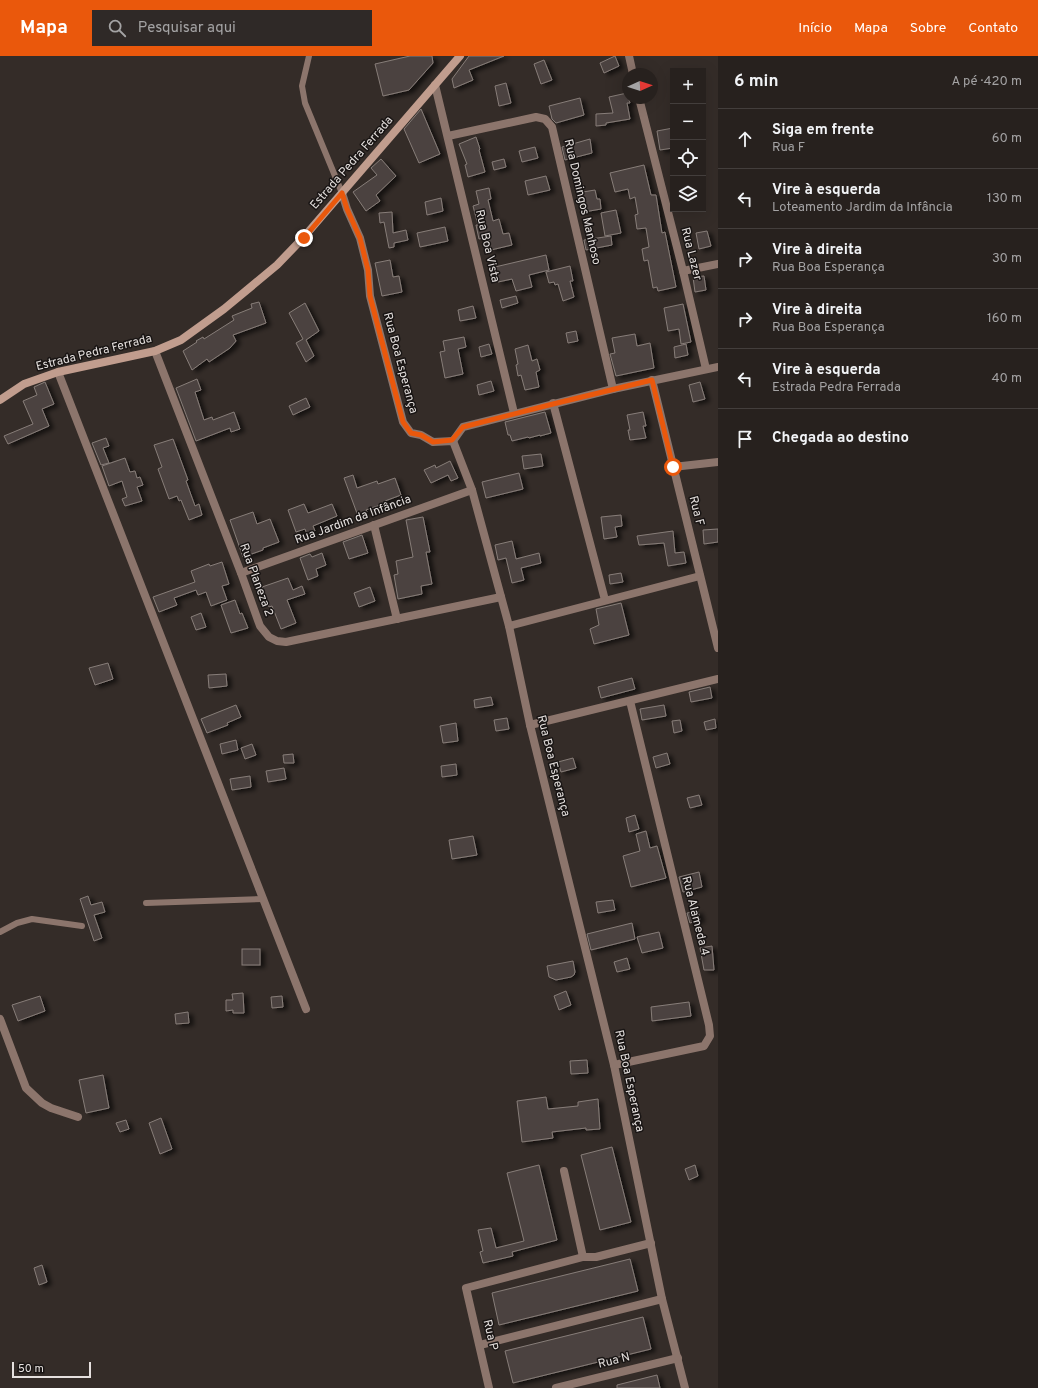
<!DOCTYPE html>
<html lang="pt">
<head>
<meta charset="utf-8">
<style>
	body { margin:0; font-family:Overpass,sans-serif; background:#2f2927; color:#f1f3f6 }
	.controls { position:absolute; right:12px; top:12px; display:grid; overflow:hidden; border-radius:0px; box-shadow:0 4px 16px #0002 }
	.controls button { width:36px; height:36px; display:grid; place-items:center; padding:0; border:0; border-bottom:1px solid #433e3c; background:#27211e; color:#f1f3f6; font:20px sans-serif }
	.compass { position:absolute; left:622px; top:12px; width:36px; height:36px; border-radius:50%; background:#27211e; box-shadow:0 4px 16px #0002; rotate:87deg }
	.scale { position:absolute; left:12px; bottom:10px; width:79px; box-sizing:border-box; padding-left:4px; border:2px solid #e5e0de; border-top:0; font-size:11px; line-height:14px; white-space:nowrap; color:#e5e0de; -webkit-text-stroke:3px #191514; paint-order:stroke }
	.stop { position:absolute; width:12px; height:12px; margin:-9px; border:3px solid #ea580c; border-radius:50%; background:#fff }
	.stop.end { background:#ea580c; border-color:#fff; box-shadow:0 1px 4px #0008 }
	.list { margin:0; padding:0; list-style:none }
	h2 { display:flex; justify-content:space-between; align-items:center; height:52px; margin:0; padding:0 16px; font-size:17px }
	h2 small { font-size:13px; font-weight:400; color:#a4a3a4 }
	.list li { display:grid; grid-template-columns:26px 1fr auto; gap:12px; align-items:center; box-sizing:border-box; height:60px; padding:0 16px; border-top:1px solid #433e3c }
	.list b { display:block; font-size:15px; white-space:nowrap }
	.list p { margin:0; font-size:13px; white-space:nowrap; color:#a4a3a4 }
	.list em { font-size:13px; font-style:normal; color:#a4a3a4 }
	.icon { flex:none; width:22px; height:22px; fill:none; stroke:currentColor; stroke-width:2; stroke-linecap:round; stroke-linejoin:round }
	.map { position:relative; flex:none; width:718px; height:1332px; overflow:hidden }
	header { display:flex; align-items:center; gap:24px; box-sizing:border-box; height:56px; padding:0 20px; background:#ea580c; color:#fff }
	header strong { font-size:19px }
	nav { display:flex; gap:22px; margin-inline-start:auto; font-size:14px }
	.search { width:280px; height:36px; background:#2f2927; display:flex; align-items:center; gap:10px; box-sizing:border-box; padding:0 14px; border-radius:0px; color:#a4a3a4; font-size:15px }
	main { display:flex }
	aside { flex:1; background:#27211e }
	.map>svg:first-child { display:block }
	.building { fill:#4b433f; stroke:#877d79; filter:url(#shadow) }
	.lines { fill:none; stroke-linecap:round; stroke-linejoin:round }
	.lane { stroke:#8c756c; stroke-width:6 }
	.street { stroke:#8c756c; stroke-width:8 }
	.secondary { stroke:#c19d8e; stroke-width:8 }
	.route { stroke:#ea580c; stroke-width:5 }
	.labels { text-anchor:middle; dominant-baseline:central; stroke-width:3; stroke-linejoin:round; paint-order:stroke }
	.street-label { font-size:12px; fill:#e5e0de; stroke:#191514 }
</style>
</head>
<body>
<header>
<strong>Mapa</strong>
<div class="search"><svg class="icon" aria-label="search" viewBox="0 0 24 24"><circle cx="10" cy="10" r="6"/><path d="M15 15l6 6"/></svg>Pesquisar aqui</div>
<nav><a>Início</a><a>Mapa</a><a>Sobre</a><a>Contato</a></nav>
</header>
<main>
<div class="map">
<svg width="718" height="1332" viewBox="0 0 718 1332">
	<defs>
		<filter id="shadow"><feDropShadow dx="4.5" dy="2.5" stdDeviation="2" flood-color="#0009"/></filter>
	</defs>
	<rect width="100%" height="100%" fill="#342c28"/>
	<g class="building">
		<path d="M410,0H432L433,7L409,34L383,40L375,8Z"/>
		<path d="M469,0H504L469,14L473,24L454,32L452,23Z"/>
		<path d="M615,0L619,10L604,17L600,7Z"/>
		<path d="M544,4L552,24L541,28L534,8Z"/>
		<path d="M506,27L511,47L499,50L495,30Z"/>
		<path d="M627,37L630,47H627L630,63L606,67V69L596,70V58L613,57L609,41Z"/>
		<path d="M580,42L584,59L556,67L552,63L549,50Z"/>
		<path d="M421,53L440,98L419,107L404,73Z"/>
		<path d="M673,72V92L660,94L657,75Z"/>
		<path d="M476,81L480,93L479,94L485,116L468,121L465,109L467,108L459,88Z"/>
		<path d="M590,83L592,97L565,104L562,91Z"/>
		<path d="M535,91L538,102L522,106L519,95Z"/>
		<path d="M381,103L396,120L376,139L380,145L366,155L353,136L377,119L371,112Z"/>
		<path d="M504,103L506,111L494,114L492,106Z"/>
		<path d="M644,109L651,139H656L662,177L665,176L676,231L658,235L657,231L653,232L648,204L644,205L642,193L649,191L646,172L637,173L635,159L638,158L635,141L630,143L628,133L615,136L610,117Z"/>
		<path d="M546,120L550,134L528,139L525,125Z"/>
		<path d="M489,132L491,143L488,144L493,165L499,163L503,178L509,177L512,189L491,194L488,181L479,183L476,169H478L473,150L479,148L476,135Z"/>
		<path d="M595,134L597,143H600L601,153L584,156L582,145H578L577,137Z"/>
		<path d="M441,142L443,155L427,159L425,146Z"/>
		<path d="M616,154L621,177L605,180L601,157Z"/>
		<path d="M392,156L393,177L406,174L408,184L394,187V191L389,192L384,166L380,167L379,157Z"/>
		<path d="M445,171L448,185L420,191L417,177Z"/>
		<path d="M707,175L711,190L699,193L696,177Z"/>
		<path d="M611,180L612,189L586,194L584,184Z"/>
		<path d="M546,199L549,214L529,219L532,231L516,235L512,223L498,226L495,211Z"/>
		<path d="M390,204L393,221L399,220L402,236L382,240L375,207Z"/>
		<path d="M570,210L573,225H570L574,241L563,245L558,228L555,229L554,226L549,227L546,216Z"/>
		<path d="M704,220L706,234L695,236L693,221Z"/>
		<path d="M516,240L518,247L502,252L500,244Z"/>
		<path d="M259,246L266,267L233,279L236,285L230,292L209,306L207,303L192,314L183,295L197,286L196,285L203,281L204,283L234,264L232,260L252,252L251,248Z"/>
		<path d="M305,247L319,275L306,284L314,300L306,306L296,287L303,283L289,257Z"/>
		<path d="M683,248L691,286L681,288L679,273L668,275L664,252Z"/>
		<path d="M473,250L476,262L460,265L458,254Z"/>
		<path d="M576,275L578,285L568,287L566,277Z"/>
		<path d="M635,278L637,290L650,287L654,312L616,320L610,298L615,297L612,282Z"/>
		<path d="M464,281L466,291L458,293L463,318L445,322L440,296L445,295L443,285Z"/>
		<path d="M489,288L492,298L481,301L479,291Z"/>
		<path d="M686,288L688,299L675,302L674,291Z"/>
		<path d="M528,289L532,305L537,303L540,314L536,316L539,331L525,334L521,319L518,320L516,309L518,308L515,293Z"/>
		<path d="M197,323L201,334L195,336L204,364L212,361L213,364L234,356L240,373L231,376L230,372L196,385L176,332Z"/>
		<path d="M491,325L494,335L479,339L477,329Z"/>
		<path d="M45,326L54,348L42,353L49,370L8,388L4,380L33,368L23,345L37,339L34,331Z"/>
		<path d="M700,326L705,343L693,346L689,329Z"/>
		<path d="M306,342L310,351L293,359L289,350Z"/>
		<path d="M545,356L551,377L540,380V379L529,382L528,381L512,385L510,379H508L505,366Z"/>
		<path d="M643,356L646,370H643L646,382L630,384L628,374H630L627,359Z"/>
		<path d="M106,382L109,390L103,392L109,407L101,409L92,387Z"/>
		<path d="M173,383L188,424L186,425L195,450L199,448L202,459L189,464L181,444L179,445L177,440L169,443L158,413L162,411L154,389Z"/>
		<path d="M541,398L543,410L524,413L522,400Z"/>
		<path d="M125,402L130,416L135,415L137,422L140,421L143,429L137,431L142,445L125,450L122,443L127,441L122,425L109,430L102,410Z"/>
		<path d="M450,405L458,422L451,425L448,419L431,427L424,414L435,409L436,412Z"/>
		<path d="M519,417L523,433L486,442L482,426Z"/>
		<path d="M353,419L357,432L377,425L378,428L395,422L401,439L385,445L386,447L366,454L367,456L358,460L344,422Z"/>
		<path d="M304,448L308,457L332,448L337,460L313,470L315,475L307,478L305,473L296,476L288,454Z"/>
		<path d="M253,456L257,468L270,463L279,486L263,492V494L243,501L230,464Z"/>
		<path d="M621,459L622,470L615,471L617,481L604,483L601,461Z"/>
		<path d="M423,461L430,496H426L432,528L421,530L422,538L398,543L394,519L398,518L396,505L413,501L406,464Z"/>
		<path d="M718,473V486L704,488L703,474Z"/>
		<path d="M673,475L675,497L684,496L686,507L668,510L664,487L639,489L637,480Z"/>
		<path d="M362,479L368,497L349,503L343,486Z"/>
		<path d="M512,485L516,503L539,497L541,507L521,512L524,524L512,527L506,502L498,504L495,489Z"/>
		<path d="M322,497L326,509L316,513L318,520L308,524L300,502L310,498L312,501Z"/>
		<path d="M222,506L229,528L222,530L227,544L211,550L206,536L198,539L196,534L174,542L177,549L159,556L153,541L195,526L191,515L209,508L210,510Z"/>
		<path d="M621,517L623,526L610,528L609,519Z"/>
		<path d="M288,522L293,534L302,530L305,538L287,544L296,567L281,573L272,550L269,551L262,531Z"/>
		<path d="M370,531L375,545L359,551L354,537Z"/>
		<path d="M235,544L240,558L242,557L248,572L231,577L221,549Z"/>
		<path d="M621,547L629,579L594,588L590,573L599,569L596,553Z"/>
		<path d="M201,557L206,571L196,574L191,561Z"/>
		<path d="M108,607L113,623L95,629L89,612Z"/>
		<path d="M226,618L227,630L209,632L208,619Z"/>
		<path d="M632,622L635,633L601,642L598,631Z"/>
		<path d="M710,631L712,642L691,646L689,636Z"/>
		<path d="M491,641L493,649L475,652L474,644Z"/>
		<path d="M236,649L241,661L227,667L228,669L207,677L201,663Z"/>
		<path d="M664,649L666,660L642,664L640,653Z"/>
		<path d="M507,662L509,673L496,675L494,664Z"/>
		<path d="M715,663L716,672L706,674L704,666Z"/>
		<path d="M680,664L682,675L674,677L672,665Z"/>
		<path d="M456,667L458,685L443,687L440,670Z"/>
		<path d="M236,684L238,694L222,698L220,688Z"/>
		<path d="M252,688L256,699L245,703L241,692Z"/>
		<path d="M667,697L670,708L656,712L653,701Z"/>
		<path d="M293,698L294,707H284L283,699Z"/>
		<path d="M573,702L576,712L561,716L558,706Z"/>
		<path d="M456,708L457,719L442,721L441,710Z"/>
		<path d="M284,712L286,723L268,726L266,715Z"/>
		<path d="M250,720L251,731L232,734L230,723Z"/>
		<path d="M699,739L702,749L690,752L687,742Z"/>
		<path d="M635,759L639,773L629,776L626,762Z"/>
		<path d="M646,775L650,792L657,790L666,822L631,831L623,800L640,795L636,778Z"/>
		<path d="M473,780L477,799L452,803L449,784Z"/>
		<path d="M699,816L702,831L683,836L679,821Z"/>
		<path d="M88,840L91,849L102,846L105,856L94,859L102,882L94,885L80,843Z"/>
		<path d="M613,844L615,854L598,857L596,846Z"/>
		<path d="M698,855L700,864L690,867L687,857Z"/>
		<path d="M632,867L635,883L591,894L587,878Z"/>
		<path d="M659,876L663,892L642,897L637,881Z"/>
		<path d="M712,890L714,914H704L700,892Z"/>
		<rect x="242" y="893" width="18" height="16"/>
		<path d="M627,902L630,913L617,916L614,906Z"/>
		<path d="M573,905L575,916L574,919L571,921L556,924L549,921L547,910Z"/>
		<path d="M566,935L571,949L559,954L554,940Z"/>
		<path d="M243,937L244,957H233V954L226,955V944H233L232,938Z"/>
		<path d="M40,940L45,955L18,965L12,949Z"/>
		<path d="M282,940L283,951L272,952L271,941Z"/>
		<path d="M689,946L691,960L652,965L651,951Z"/>
		<path d="M188,956L189,967L176,968L175,958Z"/>
		<path d="M587,1004L588,1017L571,1018L570,1005Z"/>
		<path d="M103,1019L109,1052L86,1057L79,1024Z"/>
		<path d="M546,1041L548,1053L578,1050V1046L598,1043L600,1073L586,1074V1072L552,1076L553,1082L522,1086L517,1045Z"/>
		<path d="M161,1062L172,1093L160,1098L149,1067Z"/>
		<path d="M126,1064L129,1073L120,1076L116,1067Z"/>
		<path d="M612,1091L631,1166L600,1174L581,1099Z"/>
		<path d="M539,1109L557,1184L512,1196L513,1200L483,1207L480,1196L483,1195L478,1174L491,1172L496,1192L524,1185L507,1117Z"/>
		<path d="M695,1109L698,1120L689,1124L685,1113Z"/>
		<path d="M630,1203L638,1235L499,1269L492,1237Z"/>
		<path d="M42,1209L47,1226L39,1229L34,1212Z"/>
		<path d="M643,1261L651,1293L513,1327L505,1295Z"/>
		<path d="M657,1319L660,1332H617V1329Z"/>
	</g>
	<g class="lines">
		<g class="lane">
			<path d="M309,0L302,30L305,47L342,137"/>
			<path d="M146,847L263,843"/>
			<path d="M0,876L17,867L32,863L82,870"/>
		</g>
		<g class="street">
			<path d="M629,0L633,18"/>
			<path d="M435,29L514,357"/>
			<path d="M639,42L683,215L706,313"/>
			<path d="M448,80L536,61L545,63L552,71L613,333"/>
			<path d="M342,137L347,153L360,182L368,214L370,240L403,366L411,377L421,379L433,386L453,385L472,434L509,570L530,669L614,1009L662,1243L685,1332"/>
			<path d="M683,215L718,208"/>
			<path d="M155,295L241,517L260,570L269,581L277,585L286,586L501,541"/>
			<path d="M58,316L306,953"/>
			<path d="M652,324L718,592"/>
			<path d="M553,347L605,544"/>
			<path d="M453,385L463,371L613,333L718,311"/>
			<path d="M673,411L718,406"/>
			<path d="M374,469L397,563"/>
			<path d="M241,517L472,434"/>
			<path d="M509,570L700,520"/>
			<path d="M530,669L718,623"/>
			<path d="M0,963L26,1032L42,1047L51,1052L78,1061"/>
			<path d="M614,1009L704,990L710,980L709,969L630,645"/>
			<path d="M564,1115L583,1201"/>
			<path d="M480,1289L662,1243"/>
			<path d="M489,1332L466,1232L583,1201H596L651,1187"/>
			<path d="M556,1332L678,1302"/>
		</g>
		<path class="secondary" d="M0,344L24,328L58,316L155,295L181,284L224,253L277,209L303,182L460,0"/>
	</g>
	<g class="lines">
		<path class="route" d="M304,182L342,137L347,153L360,182L368,214L370,240L403,366L411,377L421,379L433,386L452,384L463,371L553,348L652,324L673,411"/>
	</g>
	<g class="labels">
		<g class="street-label">
			<text transform="translate(352 107) rotate(-49)">Estrada Pedra Ferrada</text>
			<text transform="translate(582 146) rotate(77)">Rua Domingos Manhoso</text>
			<text transform="translate(487 190) rotate(77)">Rua Boa Vista</text>
			<text transform="translate(691 198) rotate(76)">Rua Lazer</text>
			<text transform="translate(94 297) rotate(-14)">Estrada Pedra Ferrada</text>
			<text transform="translate(400 307) rotate(75)">Rua Boa Esperança</text>
			<text transform="translate(696 455) rotate(76)">Rua F</text>
			<text transform="translate(353 464) rotate(-20)">Rua Jardim da Infância</text>
			<text transform="translate(256 524) rotate(70)">Rua Planeza 2</text>
			<text transform="translate(553 710) rotate(76)">Rua Boa Esperança</text>
			<text transform="translate(695 860) rotate(76)">Rua Alameda 4</text>
			<text transform="translate(629 1025) rotate(78)">Rua Boa Esperança</text>
			<text transform="translate(490 1279) rotate(77)">Rua P</text>
			<text transform="translate(614 1305) rotate(-14)">Rua N</text>
		</g>
	</g>
</svg>
<div class="controls">
<button>+</button>
<button>−</button>
<button><svg class="icon" aria-label="locate" viewBox="0 0 24 24"><circle cx="12" cy="12" r="6"/><path d="M12 2v4M12 18v4M2 12h4M18 12h4"/></svg></button>
<button><svg class="icon" aria-label="layers" viewBox="0 0 24 24"><path d="M12 4l9 5-9 5-9-5zM3 14l9 5 9-5"/></svg></button>
</div>
<svg class="compass" viewBox="-18 -18 36 36"><path d="M0-13l5 13h-10z" fill="#e53935"/><path d="M0 13l5-13h-10z" fill="#a4a3a4"/></svg>
<div class="scale">50 m</div>
<div class="stop" style="left:673px;top:411px"></div>
<div class="stop end" style="left:304px;top:182px"></div>
</div>
<aside>
<h2>6 min<small>A pé · 420 m</small></h2>
<ul class="list">
<li><svg class="icon" aria-label="ahead" viewBox="0 0 24 24"><path d="M12 20V5M6 11l6-6 6 6"/></svg><div><b>Siga em frente</b><p>Rua F</p></div><em>60 m</em></li>
<li><svg class="icon" aria-label="left" viewBox="0 0 24 24"><path d="M17 20v-9H6M10 6l-5 5 5 5"/></svg><div><b>Vire à esquerda</b><p>Loteamento Jardim da Infância</p></div><em>130 m</em></li>
<li><svg class="icon" aria-label="right" viewBox="0 0 24 24"><path d="M7 20v-9h11M14 6l5 5-5 5"/></svg><div><b>Vire à direita</b><p>Rua Boa Esperança</p></div><em>30 m</em></li>
<li><svg class="icon" aria-label="right" viewBox="0 0 24 24"><path d="M7 20v-9h11M14 6l5 5-5 5"/></svg><div><b>Vire à direita</b><p>Rua Boa Esperança</p></div><em>160 m</em></li>
<li><svg class="icon" aria-label="left" viewBox="0 0 24 24"><path d="M17 20v-9H6M10 6l-5 5 5 5"/></svg><div><b>Vire à esquerda</b><p>Estrada Pedra Ferrada</p></div><em>40 m</em></li>
<li><svg class="icon" aria-label="arrive" viewBox="0 0 24 24"><path d="M6 21V4h12l-3 4 3 4H6"/></svg><div><b>Chegada ao destino</b></div></li>
</ul>
</aside>
</main>
</body>
</html>
